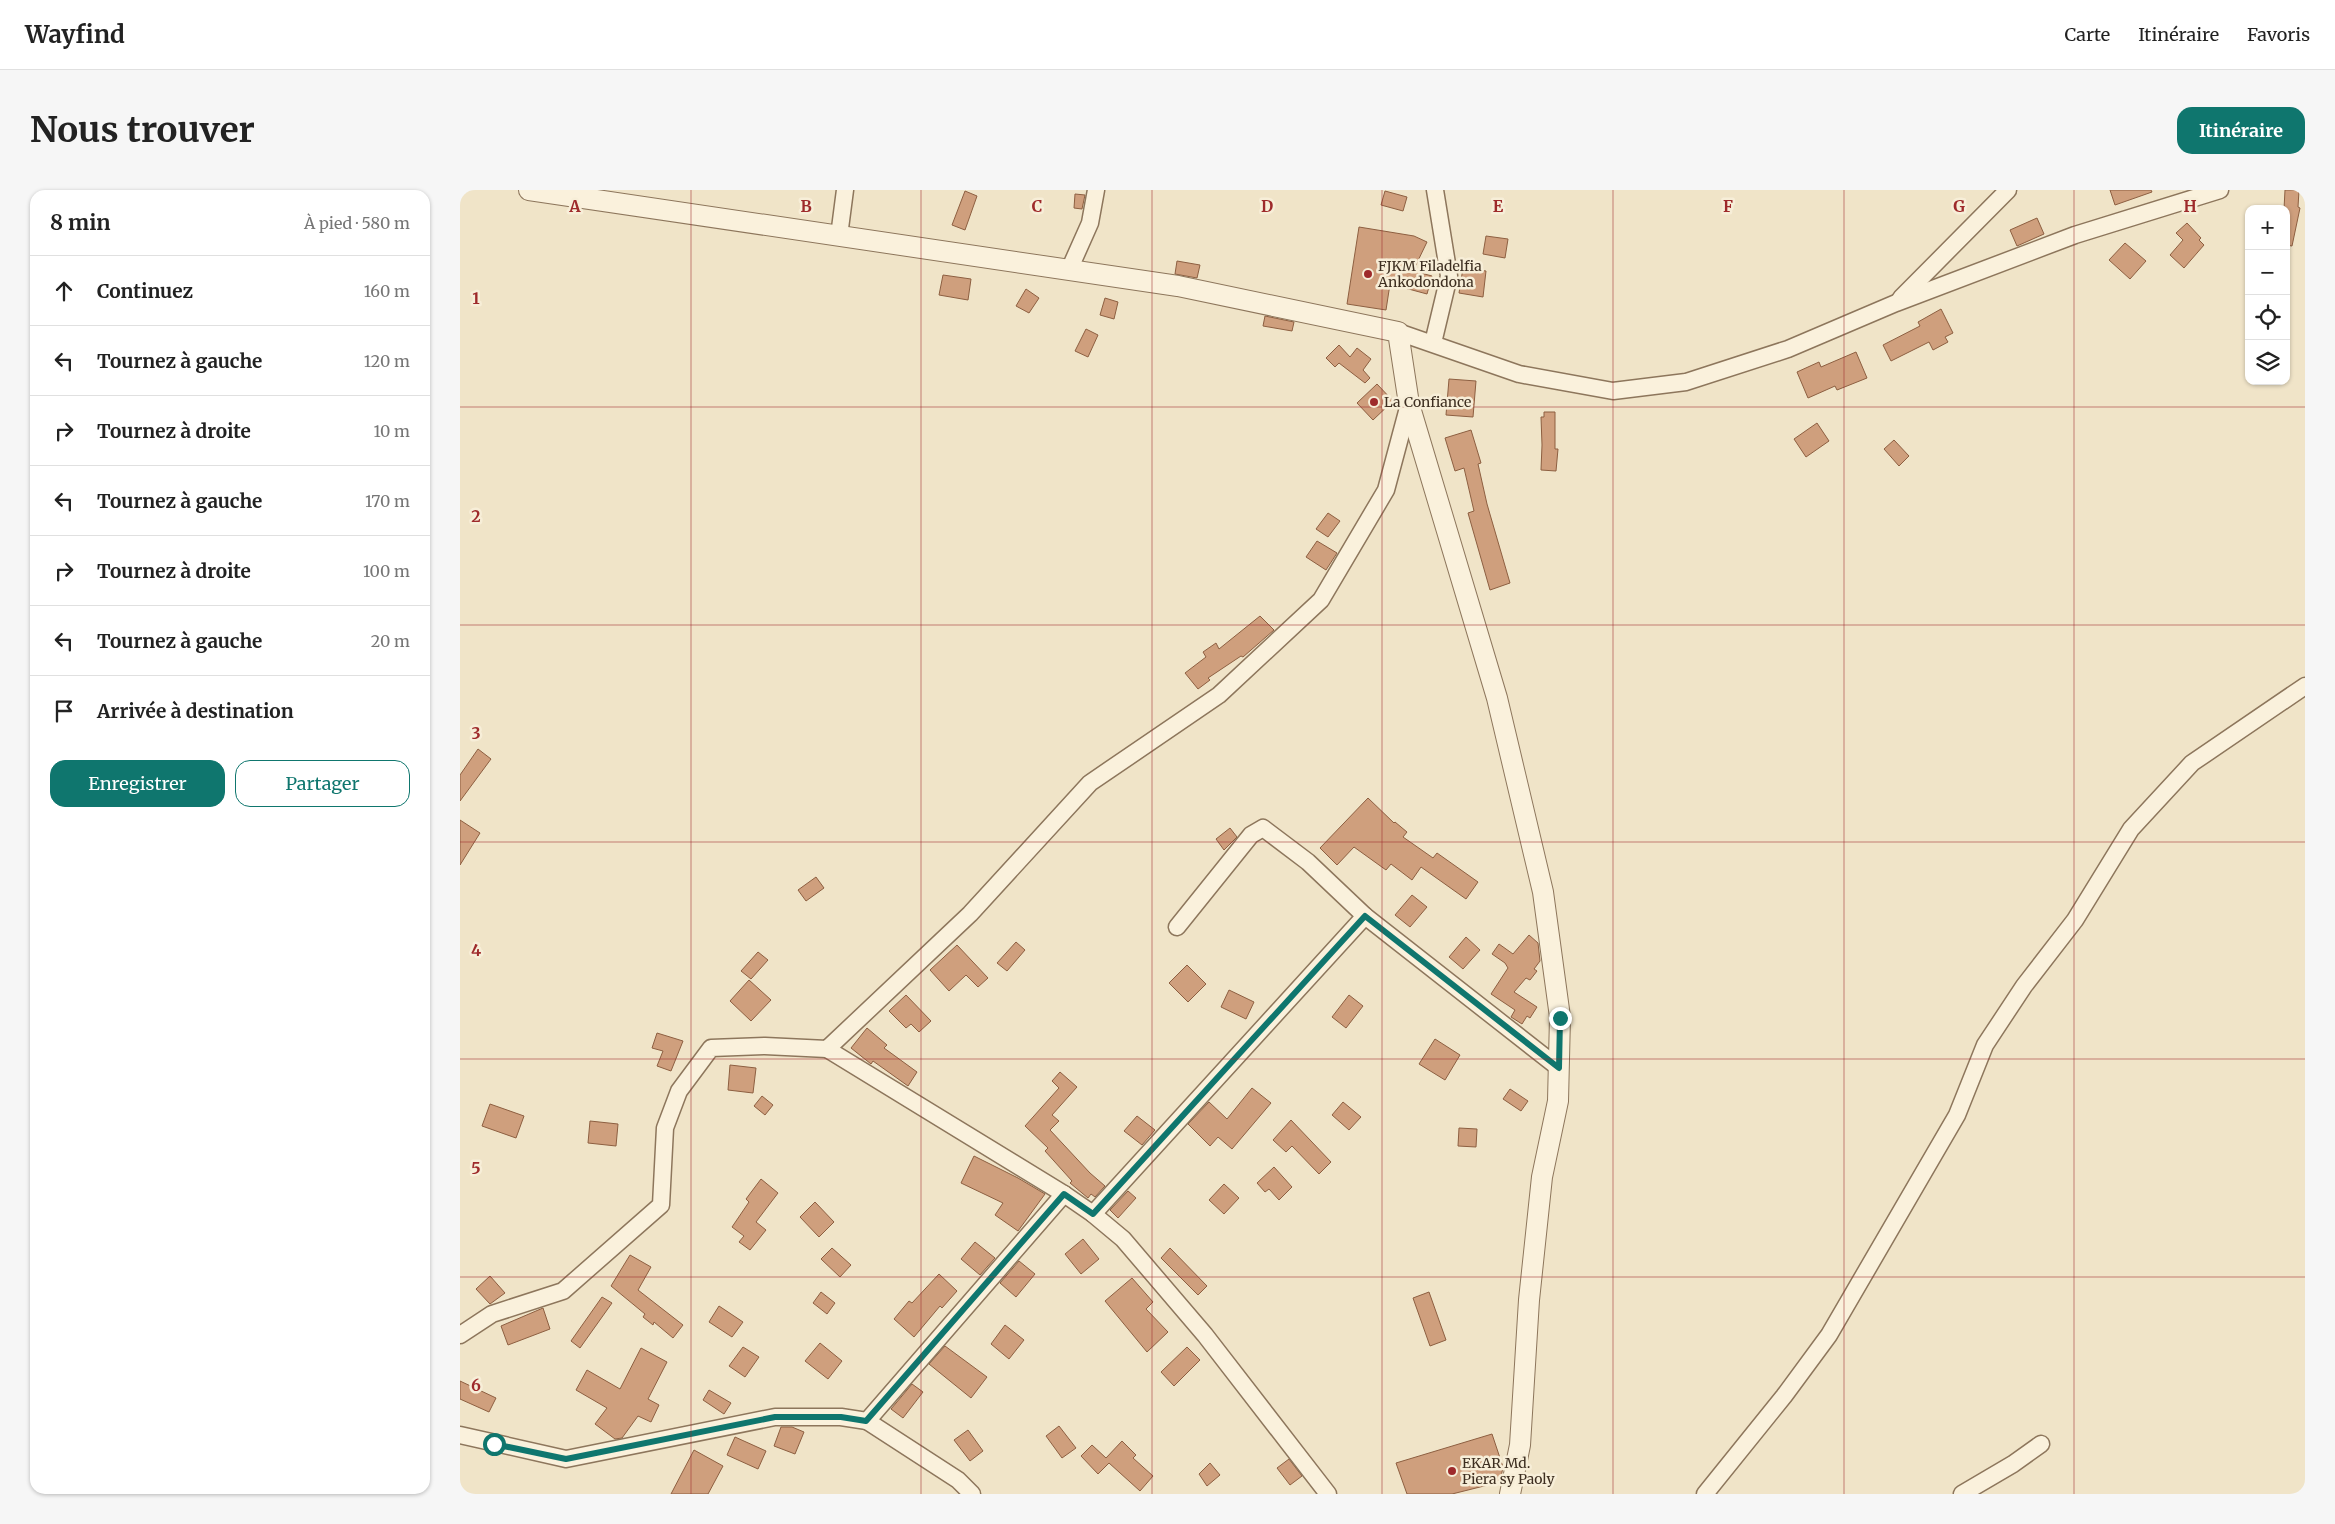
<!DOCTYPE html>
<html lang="fr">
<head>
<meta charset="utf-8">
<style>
	body { margin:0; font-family:Merriweather,serif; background:#f6f6f6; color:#222 }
	.controls { position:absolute; right:15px; top:15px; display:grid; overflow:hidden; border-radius:10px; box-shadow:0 1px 4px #0004 }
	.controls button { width:45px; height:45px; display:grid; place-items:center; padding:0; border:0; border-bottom:1px solid #e0e0e0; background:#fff; color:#222; font:25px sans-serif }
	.stop { position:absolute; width:15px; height:15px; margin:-11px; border:4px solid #0f766e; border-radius:50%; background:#fff }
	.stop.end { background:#0f766e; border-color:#fff; box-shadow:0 1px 5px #0008 }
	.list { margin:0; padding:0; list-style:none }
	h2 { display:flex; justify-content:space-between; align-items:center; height:65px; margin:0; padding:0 20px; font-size:21px }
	h2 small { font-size:16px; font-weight:400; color:#767676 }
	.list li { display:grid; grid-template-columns:32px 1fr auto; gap:15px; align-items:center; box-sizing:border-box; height:70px; padding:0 20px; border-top:1px solid #e0e0e0 }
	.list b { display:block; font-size:19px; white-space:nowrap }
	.list em { font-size:16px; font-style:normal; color:#767676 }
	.actions { display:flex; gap:10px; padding:15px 20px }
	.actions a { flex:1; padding:11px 0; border:1px solid #0f766e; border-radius:15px; text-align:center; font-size:18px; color:#0f766e }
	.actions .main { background:#0f766e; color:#fff }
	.icon { flex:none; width:28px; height:28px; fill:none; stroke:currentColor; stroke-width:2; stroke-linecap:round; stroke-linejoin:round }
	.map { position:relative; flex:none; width:1845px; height:1304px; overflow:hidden; border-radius:15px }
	header { display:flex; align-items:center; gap:30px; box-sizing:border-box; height:70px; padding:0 25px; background:#fff; border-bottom:1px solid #e0e0e0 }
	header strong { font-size:24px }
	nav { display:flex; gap:28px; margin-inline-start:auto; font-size:18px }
	.intro { display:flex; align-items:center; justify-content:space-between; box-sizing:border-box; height:120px; padding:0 30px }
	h1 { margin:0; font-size:35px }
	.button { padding:12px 22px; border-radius:15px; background:#0f766e; color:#fff; font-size:18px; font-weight:700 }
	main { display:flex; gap:30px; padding:0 30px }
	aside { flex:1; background:#fff; border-radius:15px; box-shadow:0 1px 4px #0004 }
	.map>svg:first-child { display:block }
	.building { fill:#cf9f7d; stroke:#8d5f41 }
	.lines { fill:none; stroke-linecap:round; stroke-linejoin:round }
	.minor-casing { stroke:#8d765c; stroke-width:19 }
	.tertiary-casing { stroke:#8d765c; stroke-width:22 }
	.minor { stroke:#faf1dc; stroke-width:16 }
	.tertiary { stroke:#faf1dc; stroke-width:20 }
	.route { stroke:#0f766e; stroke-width:6 }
	.grid { fill:none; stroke:#9e2a2b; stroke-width:1; stroke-opacity:0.55 }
	.poi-dot { fill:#9e2a2b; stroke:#f7eed8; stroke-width:2 }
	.labels { text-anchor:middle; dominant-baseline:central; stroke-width:5; stroke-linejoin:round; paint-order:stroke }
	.poi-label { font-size:14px; fill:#3d2e20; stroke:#f7eed8; text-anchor:start }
	.grid-label { font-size:16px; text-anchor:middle; font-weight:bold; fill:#9e2a2b; stroke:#f7eed8; stroke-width:5; stroke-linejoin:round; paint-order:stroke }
</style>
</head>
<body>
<header>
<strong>Wayfind</strong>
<nav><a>Carte</a><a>Itinéraire</a><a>Favoris</a></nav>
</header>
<div class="intro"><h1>Nous trouver</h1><a class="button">Itinéraire</a></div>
<main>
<aside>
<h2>8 min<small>À pied · 580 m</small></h2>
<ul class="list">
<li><svg class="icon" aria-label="ahead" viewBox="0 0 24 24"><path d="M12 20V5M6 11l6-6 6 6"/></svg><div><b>Continuez</b></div><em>160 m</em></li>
<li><svg class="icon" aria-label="left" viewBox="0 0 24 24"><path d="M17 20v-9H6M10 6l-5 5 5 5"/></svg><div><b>Tournez à gauche</b></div><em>120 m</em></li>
<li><svg class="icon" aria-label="right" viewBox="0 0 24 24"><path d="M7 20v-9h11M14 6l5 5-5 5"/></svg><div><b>Tournez à droite</b></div><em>10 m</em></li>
<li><svg class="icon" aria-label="left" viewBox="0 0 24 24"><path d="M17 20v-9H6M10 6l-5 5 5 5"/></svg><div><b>Tournez à gauche</b></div><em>170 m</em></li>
<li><svg class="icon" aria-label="right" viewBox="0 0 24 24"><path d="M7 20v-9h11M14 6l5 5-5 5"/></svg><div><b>Tournez à droite</b></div><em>100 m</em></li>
<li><svg class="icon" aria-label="left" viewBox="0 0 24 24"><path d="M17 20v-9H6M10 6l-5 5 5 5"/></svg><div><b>Tournez à gauche</b></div><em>20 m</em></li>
<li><svg class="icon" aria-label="arrive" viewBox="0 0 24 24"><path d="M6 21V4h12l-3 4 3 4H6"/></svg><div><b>Arrivée à destination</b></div></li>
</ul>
<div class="actions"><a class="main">Enregistrer</a><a>Partager</a></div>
</aside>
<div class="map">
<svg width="1845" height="1304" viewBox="0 0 1845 1304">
	<rect width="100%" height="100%" fill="#f0e4c8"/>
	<g class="building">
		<path d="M1650,0H1691L1692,2L1655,15Z"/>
		<path d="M1825,0H1839L1838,17L1840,18L1832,56L1826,55V19H1824Z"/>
		<path d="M505,1L517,6L505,40L492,35Z"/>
		<path d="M925,1L947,7L943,21L921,15Z"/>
		<path d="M615,4L625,5L622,19L614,18Z"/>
		<path d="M1577,28L1584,44L1557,56L1550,40Z"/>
		<path d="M1727,33L1741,48L1739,50L1744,55L1724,78L1710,65L1723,50L1716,43Z"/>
		<path d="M899,37L954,46L967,52L953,81L972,86L967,104L930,94L926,120L887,114Z"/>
		<path d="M1026,46L1048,49L1045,68L1023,64Z"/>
		<path d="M1665,53L1686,71L1670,89L1649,70Z"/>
		<path d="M717,71L740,75L737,88L715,84Z"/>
		<path d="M1003,78L1026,81L1023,107L999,103Z"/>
		<path d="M483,85L511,89L508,110L479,105Z"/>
		<path d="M566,99L579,108L569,123L556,116Z"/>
		<path d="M645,108L658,112L654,129L640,125Z"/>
		<path d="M1481,119L1493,143L1485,147L1488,152L1473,160L1469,152L1431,171L1423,155L1460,136L1458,132Z"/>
		<path d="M805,126L834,132L832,141L803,136Z"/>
		<path d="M626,139L638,145L628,167L615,161Z"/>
		<path d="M879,155L890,167L897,158L911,169L903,180L910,188L905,193L879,173L875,177L866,168Z"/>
		<path d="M1396,162L1407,188L1377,200L1375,196L1348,208L1337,182L1359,172L1361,177Z"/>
		<path d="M989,189L1016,191L1013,227L986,225Z"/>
		<path d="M917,194L933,211L913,230L897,213Z"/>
		<path d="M1084,222H1095V259H1098L1096,281L1081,280L1082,255L1081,227H1084Z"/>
		<path d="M1357,233L1369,251L1346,267L1334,249Z"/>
		<path d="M1011,240L1021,273L1018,274L1027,314L1050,393L1030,400L1008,323L1014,321L1004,278L995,281L985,248Z"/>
		<path d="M1434,250L1449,266L1439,276L1424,259Z"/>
		<path d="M868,323L880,331L868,347L856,339Z"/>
		<path d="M857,351L877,363L866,380L846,367Z"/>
		<path d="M800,426L814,440L783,467L781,466L748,488L750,490L738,499L725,483L746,467L743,462L756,453L759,459Z"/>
		<path d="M18,559L31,569L0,611V585Z"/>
		<path d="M908,608L934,633L935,632L947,642L943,647L973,668L977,663L1018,692L1006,709L961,677L952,690L931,674L926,680L894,657L877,675L860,658Z"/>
		<path d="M0,630L20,643L0,675Z"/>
		<path d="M770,638L777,647L764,660L756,649Z"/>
		<path d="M356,687L364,698L346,711L338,700Z"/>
		<path d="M952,705L967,717L950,737L935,725Z"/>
		<path d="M1069,745L1078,753L1080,771L1074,779L1077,781L1070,790L1066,788L1054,802L1077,817L1070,828L1067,826L1062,834L1051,827L1055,820L1031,804L1048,778L1045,773L1032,764L1039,754L1053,764Z"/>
		<path d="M1006,747L1020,760L1003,779L989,767Z"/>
		<path d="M556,752L565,760L547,781L537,773Z"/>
		<path d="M497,755L528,788L518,797L506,785L489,801L470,780Z"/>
		<path d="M298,762L308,770L291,789L281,781Z"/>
		<path d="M727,775L746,794L728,812L709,793Z"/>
		<path d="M289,790L311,810L291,831L270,811Z"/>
		<path d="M769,800L794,812L786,829L761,817Z"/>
		<path d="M446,805L471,831L459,842L451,834L446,838L429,821Z"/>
		<path d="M889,805L903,816L886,838L872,827Z"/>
		<path d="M407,838L427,855L424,858L457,882L448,896L413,871L411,874L391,858Z"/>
		<path d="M197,843L223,851L211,881L197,876L203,861L192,858Z"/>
		<path d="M975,849L1000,865L985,890L959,874Z"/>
		<path d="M270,875L296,878L293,903L268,900Z"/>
		<path d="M600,882L617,897L592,925L599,931L590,940L630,983L645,996L635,1007L631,1004L628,1008L610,993L612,991L585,961L588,958L565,936L599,898L592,891Z"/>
		<path d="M792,898L811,913L772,959L758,947L750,956L728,934L749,912L767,929Z"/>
		<path d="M1050,899L1068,911L1061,921L1043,909Z"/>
		<path d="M302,906L313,915L305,925L294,916Z"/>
		<path d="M883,912L901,927L889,940L872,925Z"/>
		<path d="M30,914L64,926L56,948L22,936Z"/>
		<path d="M677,926L695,940L682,955L664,941Z"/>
		<path d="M831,930L871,972L859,984L832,956L826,962L813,950Z"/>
		<path d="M130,931L158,934L156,956L128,953Z"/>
		<path d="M999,938L1017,939L1016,957L998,956Z"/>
		<path d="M514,966L558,988L585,1004L558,1041L535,1025L543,1013L501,993Z"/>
		<path d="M814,977L832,997L819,1010L809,999L805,1002L797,993Z"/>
		<path d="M301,989L318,1003L296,1032L306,1040L290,1060L279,1052L284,1046L272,1037L289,1012L286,1009Z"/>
		<path d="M764,994L779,1008L764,1024L749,1010Z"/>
		<path d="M668,1001L676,1008L658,1028L650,1020Z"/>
		<path d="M355,1012L374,1032L359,1047L340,1027Z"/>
		<path d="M623,1049L639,1069L621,1084L605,1064Z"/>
		<path d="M515,1052L535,1068L520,1085L501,1069Z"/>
		<path d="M372,1058L391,1075L380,1087L361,1069Z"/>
		<path d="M710,1058L747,1096L738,1105L701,1068Z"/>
		<path d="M170,1065L191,1077L178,1100L223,1135L213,1148L194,1132L193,1135L183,1127L185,1124L151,1096Z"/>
		<path d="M559,1071L575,1084L556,1107L540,1093Z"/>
		<path d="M479,1084L497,1101L482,1118L480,1116L454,1147L434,1129L449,1111L452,1113Z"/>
		<path d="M30,1086L45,1103L30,1114L16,1099Z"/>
		<path d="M672,1088L693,1112L686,1119L708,1142L687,1162L645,1111Z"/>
		<path d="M361,1102L375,1113L367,1124L353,1113Z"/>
		<path d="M969,1102L986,1150L970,1156L953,1108Z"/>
		<path d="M142,1107L152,1113L120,1158L111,1151Z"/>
		<path d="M259,1116L283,1132L272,1147L249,1132Z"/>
		<path d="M83,1118L90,1139L48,1155L41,1136Z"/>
		<path d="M545,1135L564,1150L549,1169L531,1154Z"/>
		<path d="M360,1153L382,1171L368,1189L345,1171Z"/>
		<path d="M485,1156L527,1187L511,1208L469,1174Z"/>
		<path d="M283,1157L299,1167L285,1187L269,1176Z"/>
		<path d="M727,1157L740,1170L714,1196L701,1182Z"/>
		<path d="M181,1158L207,1172L188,1209L199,1215L191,1232L178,1226L162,1248L155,1249L135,1234L147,1218L116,1200L127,1180L160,1199Z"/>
		<path d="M0,1191L36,1208L29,1222L0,1209Z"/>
		<path d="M452,1194L463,1202L443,1228L431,1219Z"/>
		<path d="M249,1200L271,1213L264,1224L243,1210Z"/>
		<path d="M599,1236L616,1258L602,1268L586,1246Z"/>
		<path d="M321,1237H332L344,1242L335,1264L314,1256Z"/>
		<path d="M508,1240L523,1261L510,1271L494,1250Z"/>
		<path d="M1032,1244L1043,1277L1040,1292L992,1304H947L936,1273Z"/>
		<path d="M275,1247L306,1261L298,1279L267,1265Z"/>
		<path d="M662,1251L676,1265L673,1268L693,1286L680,1301L649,1273L638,1284L621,1266L632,1255L646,1268Z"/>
		<path d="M234,1260L263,1276L248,1304H211Z"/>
		<path d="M829,1269L842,1286L830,1295L817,1278Z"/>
		<path d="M750,1273L760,1285L747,1296L739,1284Z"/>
	</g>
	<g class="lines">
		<g class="minor-casing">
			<g id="minor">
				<path d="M379,46L385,0"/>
				<path d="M610,78L630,33L636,0"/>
				<path d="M1441,108L1548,0"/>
				<path d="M938,142L1059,184L1153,201L1226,192L1328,159L1436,113L1615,45L1760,0"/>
				<path d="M973,153L989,86L975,0"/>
				<path d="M717,737L791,645L803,638L848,672L905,726L1099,878"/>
				<path d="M604,1004L633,1024L663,1049L745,1145L868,1304"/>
				<path d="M633,1024L905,726"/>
				<path d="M0,1145L32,1124L103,1101L201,1015L205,938L219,901L251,858L305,856L367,859L510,724L630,593L759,505L861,410L926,300L949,214"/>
				<path d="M407,1231L498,1290L512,1304"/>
				<path d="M0,1245L106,1269L315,1227H381L407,1231L604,1004L367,859"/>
				<path d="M1245,1304L1324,1206L1369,1145L1497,925L1525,855L1564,796L1615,730L1671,639L1732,573L1845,496"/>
				<path d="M1502,1304L1553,1274L1581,1254"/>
			</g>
		</g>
		<g class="tertiary-casing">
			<path id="tertiary" d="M69,0L718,96L938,142L949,214L1037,508L1083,702L1100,827L1098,911L1082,987L1069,1110L1060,1255L1050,1304"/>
		</g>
		<use href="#minor" class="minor"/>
		<use href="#tertiary" class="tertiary"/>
	</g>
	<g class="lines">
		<path class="route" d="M34,1254L106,1269L315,1227H381L406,1231L604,1004L633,1024L905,726L1099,878L1100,828"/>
	</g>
	<path class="grid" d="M231,0V1304M461,0V1304M692,0V1304M922,0V1304M1153,0V1304M1384,0V1304M1614,0V1304M0,217H1845M0,435H1845M0,652H1845M0,869H1845M0,1087H1845"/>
	<g class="poi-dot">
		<circle cx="908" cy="84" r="5"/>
		<circle cx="914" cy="212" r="5"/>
		<circle cx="992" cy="1281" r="5"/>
	</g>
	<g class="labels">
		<g class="poi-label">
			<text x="918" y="76">FJKM Filadelfia<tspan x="918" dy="16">Ankodondona</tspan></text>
			<text x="924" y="212">La Confiance</text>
			<text x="1002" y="1273">EKAR Md.<tspan x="1002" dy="16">Piera sy Paoly</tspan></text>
		</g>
	</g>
	<g class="grid-label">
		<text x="115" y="22">A</text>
		<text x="346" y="22">B</text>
		<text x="577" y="22">C</text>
		<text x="807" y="22">D</text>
		<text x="1038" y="22">E</text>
		<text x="1268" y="22">F</text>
		<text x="1499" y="22">G</text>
		<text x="1730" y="22">H</text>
		<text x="16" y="114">1</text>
		<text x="16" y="332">2</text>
		<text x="16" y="549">3</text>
		<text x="16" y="766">4</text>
		<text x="16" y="984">5</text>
		<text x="16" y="1201">6</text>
	</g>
</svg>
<div class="controls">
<button>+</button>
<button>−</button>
<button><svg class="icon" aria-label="locate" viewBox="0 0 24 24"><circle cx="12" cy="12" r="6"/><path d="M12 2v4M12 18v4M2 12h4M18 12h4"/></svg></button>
<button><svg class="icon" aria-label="layers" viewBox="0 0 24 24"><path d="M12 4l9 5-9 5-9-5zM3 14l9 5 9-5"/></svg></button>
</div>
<div class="stop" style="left:34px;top:1254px"></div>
<div class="stop end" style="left:1100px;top:828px"></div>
</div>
</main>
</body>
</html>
